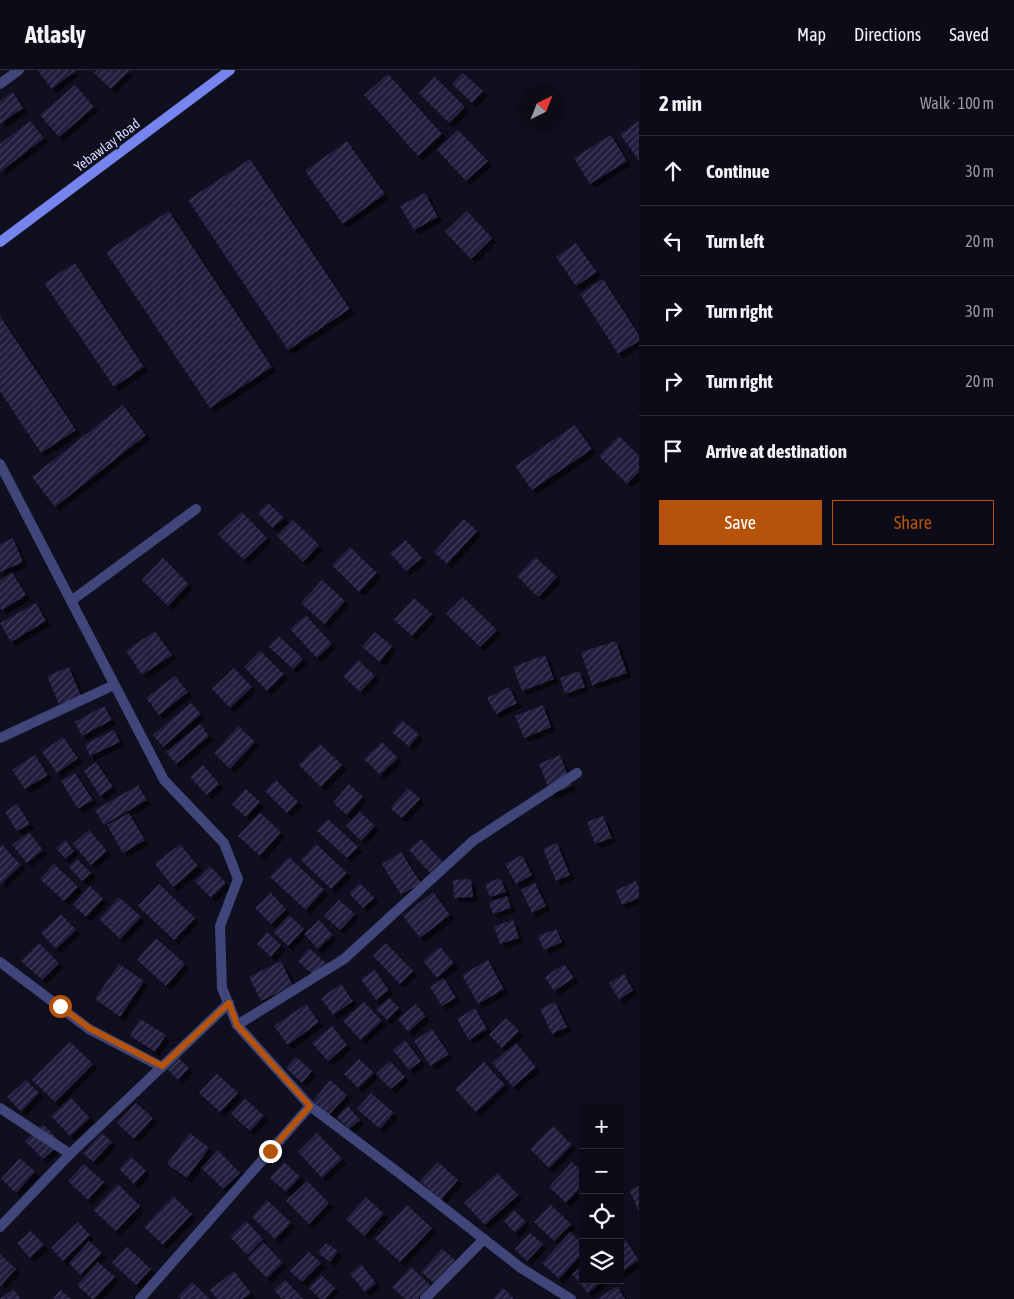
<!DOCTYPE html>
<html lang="en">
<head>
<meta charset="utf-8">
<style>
	body { margin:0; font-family:"Asap Condensed",sans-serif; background:#1a1924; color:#f1f3f6 }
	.controls { position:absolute; right:15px; bottom:15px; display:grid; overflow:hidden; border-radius:0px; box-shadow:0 2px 12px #0003 }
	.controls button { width:45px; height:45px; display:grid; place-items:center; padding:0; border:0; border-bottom:1px solid #2c2b36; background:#0c0b17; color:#f1f3f6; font:25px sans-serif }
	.compass { position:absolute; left:519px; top:15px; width:45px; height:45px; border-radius:50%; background:#0c0b17; box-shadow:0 2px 12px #0003; rotate:43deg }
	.stop { position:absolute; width:15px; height:15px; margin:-11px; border:4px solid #b45309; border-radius:50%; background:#fff }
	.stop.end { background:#b45309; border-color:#fff; box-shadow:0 1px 5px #0008 }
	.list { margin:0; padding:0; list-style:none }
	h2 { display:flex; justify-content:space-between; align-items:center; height:65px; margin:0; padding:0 20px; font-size:21px }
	h2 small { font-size:16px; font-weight:400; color:#9a9ba1 }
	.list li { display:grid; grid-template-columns:32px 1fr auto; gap:15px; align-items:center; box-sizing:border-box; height:70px; padding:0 20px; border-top:1px solid #2c2b36 }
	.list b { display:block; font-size:19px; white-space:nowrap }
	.list em { font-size:16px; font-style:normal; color:#9a9ba1 }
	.actions { display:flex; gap:10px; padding:15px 20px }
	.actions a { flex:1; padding:11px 0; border:1px solid #b45309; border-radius:0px; text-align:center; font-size:18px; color:#b45309 }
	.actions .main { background:#b45309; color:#fff }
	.icon { flex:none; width:28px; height:28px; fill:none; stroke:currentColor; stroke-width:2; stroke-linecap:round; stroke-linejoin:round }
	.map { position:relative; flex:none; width:639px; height:1229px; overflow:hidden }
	header { display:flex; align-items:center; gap:30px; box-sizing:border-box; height:70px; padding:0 25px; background:#0c0b17; border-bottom:1px solid #2c2b36 }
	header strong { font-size:24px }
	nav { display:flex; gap:28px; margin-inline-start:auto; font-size:18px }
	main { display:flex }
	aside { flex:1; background:#0c0b17 }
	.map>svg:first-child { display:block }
	.building { fill:url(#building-hatch); filter:url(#shadow) }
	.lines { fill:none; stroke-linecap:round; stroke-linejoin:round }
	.street { stroke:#404679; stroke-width:10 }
	.secondary { stroke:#7685ee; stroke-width:10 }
	.route { stroke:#b45309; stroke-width:6 }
	.labels { text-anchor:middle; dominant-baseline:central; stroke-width:4; stroke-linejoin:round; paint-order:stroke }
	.street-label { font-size:14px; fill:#d3d5fa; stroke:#100f1f }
</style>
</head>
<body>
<header>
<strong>Atlasly</strong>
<nav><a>Map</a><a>Directions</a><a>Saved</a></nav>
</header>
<main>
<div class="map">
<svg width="639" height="1229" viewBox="0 0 639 1229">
	<defs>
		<pattern id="building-hatch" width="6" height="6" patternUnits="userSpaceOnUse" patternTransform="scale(1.25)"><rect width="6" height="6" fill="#201e3e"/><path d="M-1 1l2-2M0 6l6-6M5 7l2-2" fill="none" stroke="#403e5b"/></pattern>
		<filter id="shadow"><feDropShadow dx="4.5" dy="4.5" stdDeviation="0" flood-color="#0009"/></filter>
	</defs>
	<rect width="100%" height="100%" fill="#100f1f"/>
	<g class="building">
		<path d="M39,0H76L52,19L38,1Z"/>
		<path d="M97,0H130L111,19L94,3Z"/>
		<path d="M463,3L483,21L472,33L452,14Z"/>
		<path d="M388,4L442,64L418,86L364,25Z"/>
		<path d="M435,7L465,37L449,53L419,23Z"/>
		<path d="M75,15L94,37L59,67L40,45Z"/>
		<path d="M13,22L23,38L0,54V31Z"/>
		<path d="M30,51L44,68L0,102V74Z"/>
		<path d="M639,51V91L620,64Z"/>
		<path d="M458,60L488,91L466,111L437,80Z"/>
		<path d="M611,65L627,91L590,114L574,88Z"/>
		<path d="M347,71L385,124L343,154L305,101Z"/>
		<path d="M250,89L350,239L288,280L188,130Z"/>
		<path d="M425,123L438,147L414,160L400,136Z"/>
		<path d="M169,141L272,297L210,338L106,182Z"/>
		<path d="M467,141L492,168L471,189L445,162Z"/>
		<path d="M576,173L597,202L576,216L556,187Z"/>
		<path d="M75,193L144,297L114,317L44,213Z"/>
		<path d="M603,209L639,265V271L618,284L580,224Z"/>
		<path d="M0,246L76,360L41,383L0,321Z"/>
		<path d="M123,335L146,365L55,437L32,407Z"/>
		<path d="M575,355L592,379L532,420L515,396Z"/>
		<path d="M619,366L639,386V402L627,414L599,386Z"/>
		<path d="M268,433L284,448L273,458L258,443Z"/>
		<path d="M242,442L267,468L244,490L218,464Z"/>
		<path d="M464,449L477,461L447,494L434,482Z"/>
		<path d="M293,450L319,475L303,492L277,466Z"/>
		<path d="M13,468L23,492L0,502V474Z"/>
		<path d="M406,470L422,488L406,501L390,483Z"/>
		<path d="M350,477L377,503L359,522L332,495Z"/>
		<path d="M535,487L557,507L538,527L517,506Z"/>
		<path d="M163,488L189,514L168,536L142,510Z"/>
		<path d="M12,502L26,525L2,540L0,538V510Z"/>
		<path d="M322,510L345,531L324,554L301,533Z"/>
		<path d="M463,527L497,560L480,577L446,544Z"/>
		<path d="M414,528L432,544L412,566L394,550Z"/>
		<path d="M36,533L46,551L11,572L0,553Z"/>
		<path d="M306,545L332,574L317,588L290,559Z"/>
		<path d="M155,561L172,585L142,605L126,581Z"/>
		<path d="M375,562L392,576L380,592L362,577Z"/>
		<path d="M279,566L303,589L293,599L269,577Z"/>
		<path d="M616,571L627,603L592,615L581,582Z"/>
		<path d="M260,581L284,604L267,621L244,597Z"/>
		<path d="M545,585L554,609L522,621L513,597Z"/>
		<path d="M358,590L375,606L360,622L343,606Z"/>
		<path d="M69,597L82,628L60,637L47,606Z"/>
		<path d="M234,598L252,617L230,638L212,619Z"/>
		<path d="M579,601L585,617L565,624L560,608Z"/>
		<path d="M175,606L188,622L159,645L146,628Z"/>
		<path d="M509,617L517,633L496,644L487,628Z"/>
		<path d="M191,633L201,644L163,677L153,665Z"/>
		<path d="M543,635L551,657L524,668L515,646Z"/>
		<path d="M104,636L112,650L82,666L75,652Z"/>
		<path d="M402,650L419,665L409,677L392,662Z"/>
		<path d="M200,654L209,666L176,694L166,682Z"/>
		<path d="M238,656L255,672L230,699L214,683Z"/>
		<path d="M114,660L120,672L90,686L85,674Z"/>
		<path d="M63,667L78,688L57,703L42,682Z"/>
		<path d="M382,672L398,688L380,705L364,689Z"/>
		<path d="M320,674L342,695L321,717L299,695Z"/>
		<path d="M35,685L48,705L25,719L12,700Z"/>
		<path d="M560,685L572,716L551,724L539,694Z"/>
		<path d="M96,692L113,717L100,726L84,701Z"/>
		<path d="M203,695L219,714L207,725L190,707Z"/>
		<path d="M75,703L93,730L78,739L61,711Z"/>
		<path d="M276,710L298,732L287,743L265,721Z"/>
		<path d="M349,714L363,727L347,745L333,733Z"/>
		<path d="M138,715L147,730L104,755L95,740Z"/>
		<path d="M408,718L420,729L402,748L390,738Z"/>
		<path d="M246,719L260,732L246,747L232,735Z"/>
		<path d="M17,734L30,754L17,761L5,742Z"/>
		<path d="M360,742L375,756L361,771L346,756Z"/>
		<path d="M129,743L145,770L123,783L107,755Z"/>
		<path d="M260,743L281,762L260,786L238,766Z"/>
		<path d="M603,746L612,768L595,774L587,752Z"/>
		<path d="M328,749L358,777L347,788L317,761Z"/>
		<path d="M89,760L107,781L91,795L73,774Z"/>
		<path d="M29,762L43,780L27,793L12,775Z"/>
		<path d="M421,769L443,792L430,803L409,780Z"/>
		<path d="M65,770L74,781L65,789L56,778Z"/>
		<path d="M557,773L570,805L556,811L543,779Z"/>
		<path d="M180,774L198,796L173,817L155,794Z"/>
		<path d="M316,774L347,803L331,819L301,790Z"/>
		<path d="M2,775L21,795L0,815V777Z"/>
		<path d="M401,782L421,813L401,825L382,794Z"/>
		<path d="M522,785L532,805L516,814L505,794Z"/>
		<path d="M289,787L324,820L306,840L270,807Z"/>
		<path d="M77,789L91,803L82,811L69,797Z"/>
		<path d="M54,794L78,817L64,831L40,809Z"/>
		<path d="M210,796L226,813L211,828L195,811Z"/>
		<path d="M500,808L506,822L490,827L485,814Z"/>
		<path d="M471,809L473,827L454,828L453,810Z"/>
		<path d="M636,811L639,818V828L622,835L616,820Z"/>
		<path d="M360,813L374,828L363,838L349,823Z"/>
		<path d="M535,813L546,836L532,843L521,820Z"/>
		<path d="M159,814L195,848L174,870L138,836Z"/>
		<path d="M90,816L103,829L86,847L73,835Z"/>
		<path d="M433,822L450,845L420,868L403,846Z"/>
		<path d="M271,823L286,839L271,854L255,838Z"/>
		<path d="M507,826L511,838L493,844L489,832Z"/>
		<path d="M119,827L141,847L120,869L99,849Z"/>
		<path d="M339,830L355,844L340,860L324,846Z"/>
		<path d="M61,844L76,860L56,879L41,863Z"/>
		<path d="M289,845L304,859L288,876L273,862Z"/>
		<path d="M319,850L333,865L318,879L304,864Z"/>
		<path d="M513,850L519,868L500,874L494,856Z"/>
		<path d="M556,859L562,872L544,880L538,866Z"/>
		<path d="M267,862L281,875L271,887L257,874Z"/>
		<path d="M156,868L185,894L166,916L137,890Z"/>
		<path d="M39,873L59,893L42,910L21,891Z"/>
		<path d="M386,873L413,901L400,914L373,886Z"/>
		<path d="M440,877L454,893L437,908L423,891Z"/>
		<path d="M309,878L327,894L315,907L298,891Z"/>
		<path d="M488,890L504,919L478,934L462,905Z"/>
		<path d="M281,891L293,916L261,931L249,907Z"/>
		<path d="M119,894L144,911L120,947L95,929Z"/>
		<path d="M564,894L574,908L554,921L545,907Z"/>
		<path d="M375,900L389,920L376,930L361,909Z"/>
		<path d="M624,904L633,920L619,930L609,913Z"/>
		<path d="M444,908L456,928L442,936L430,917Z"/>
		<path d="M341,914L353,931L333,945L321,928Z"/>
		<path d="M389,928L399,938L387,950L376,939Z"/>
		<path d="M364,932L382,951L361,970L343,951Z"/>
		<path d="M555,932L567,957L552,964L540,939Z"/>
		<path d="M306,934L319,952L288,975L274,956Z"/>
		<path d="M416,934L426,946L408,962L398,949Z"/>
		<path d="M475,938L487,959L469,970L457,949Z"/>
		<path d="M506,948L519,961L502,978L489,965Z"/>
		<path d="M140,949L166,965L155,982L130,966Z"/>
		<path d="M332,956L347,975L328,991L312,973Z"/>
		<path d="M432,959L449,984L431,996L414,971Z"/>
		<path d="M405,970L421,991L409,1000L393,980Z"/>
		<path d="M70,972L93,994L55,1032L32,1010Z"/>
		<path d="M516,973L536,997L513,1017L492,993Z"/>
		<path d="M178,987L189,998L178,1010L167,999Z"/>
		<path d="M296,987L312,1001L302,1013L286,998Z"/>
		<path d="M359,989L374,1003L358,1018L344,1004Z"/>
		<path d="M390,991L405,1007L391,1019L376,1004Z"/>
		<path d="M484,992L505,1015L476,1042L455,1019Z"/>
		<path d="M217,1004L238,1023L220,1042L199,1023Z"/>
		<path d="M26,1010L39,1023L21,1042L7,1027Z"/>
		<path d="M330,1010L347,1025L329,1045L313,1031Z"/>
		<path d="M371,1023L394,1043L380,1059L357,1039Z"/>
		<path d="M71,1028L90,1048L70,1066L51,1046Z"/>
		<path d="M245,1029L264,1046L250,1061L231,1044Z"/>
		<path d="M136,1033L153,1048L134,1069L117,1053Z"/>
		<path d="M348,1036L360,1050L349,1059L337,1047Z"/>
		<path d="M43,1054L61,1073L43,1089L25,1071Z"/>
		<path d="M553,1056L572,1075L549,1098L530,1079Z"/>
		<path d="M102,1063L112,1072L93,1092L83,1083Z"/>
		<path d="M190,1063L209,1078L187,1108L167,1094Z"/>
		<path d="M317,1063L342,1089L322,1108L298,1082Z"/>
		<path d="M218,1080L240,1103L223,1119L201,1098Z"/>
		<path d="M131,1087L146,1101L134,1114L119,1099Z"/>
		<path d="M20,1088L35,1102L16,1123L1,1109Z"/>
		<path d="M284,1092L300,1107L286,1122L270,1108Z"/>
		<path d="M438,1092L458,1110L441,1130L420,1111Z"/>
		<path d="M572,1092L583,1102V1115L566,1133L549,1117Z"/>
		<path d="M84,1094L104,1112L88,1130L68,1111Z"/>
		<path d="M497,1103L518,1125L485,1155L464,1133Z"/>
		<path d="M307,1111L329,1133L309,1154L286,1131Z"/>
		<path d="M118,1114L140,1136L116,1161L93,1140Z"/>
		<path d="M639,1116V1141L629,1120Z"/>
		<path d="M173,1126L192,1144L163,1175L144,1157Z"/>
		<path d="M366,1127L384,1144L364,1166L346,1149Z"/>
		<path d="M267,1130L291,1153L275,1169L252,1147Z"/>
		<path d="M407,1135L432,1158L400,1192L375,1169Z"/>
		<path d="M551,1135L571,1154L554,1171L534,1152Z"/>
		<path d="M514,1140L526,1152L515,1163L504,1151Z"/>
		<path d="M246,1151L263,1169L247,1185L230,1167Z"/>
		<path d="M78,1152L90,1165L63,1191L51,1178Z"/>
		<path d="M31,1161L44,1175L30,1188L17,1173Z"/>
		<path d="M570,1162L583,1174V1183L559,1209L542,1193Z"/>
		<path d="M620,1162L639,1190L620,1203Z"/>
		<path d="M530,1163L543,1174L527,1191L515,1179Z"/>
		<path d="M89,1171L102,1183L81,1205L69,1193Z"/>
		<path d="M263,1172L283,1193L267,1208L247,1188Z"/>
		<path d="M326,1173L338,1181L330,1192L318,1183Z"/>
		<path d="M127,1177L151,1199L136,1215L112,1193Z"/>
		<path d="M442,1179L456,1191L436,1215L421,1202Z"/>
		<path d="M309,1182L321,1193L302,1212L290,1201Z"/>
		<path d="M0,1184L16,1199L0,1216Z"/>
		<path d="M98,1192L115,1207L94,1229H92L77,1215Z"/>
		<path d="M361,1194L376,1213L365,1222L350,1204Z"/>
		<path d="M583,1195V1210H604L588,1223L572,1204Z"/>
		<path d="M411,1197L431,1216L418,1229H405L392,1217Z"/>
		<path d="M234,1201L251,1223L243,1229H217L210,1220Z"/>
		<path d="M321,1205L335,1218L325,1229H320L309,1218Z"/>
		<path d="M285,1210L303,1229H282L274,1220Z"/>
		<path d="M192,1212L210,1229H181L178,1226Z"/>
		<path d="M617,1216L625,1229H597Z"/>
		<path d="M503,1218L514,1229H493Z"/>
		<path d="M13,1219L21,1229H0Z"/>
		<path d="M60,1220L71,1229H53Z"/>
	</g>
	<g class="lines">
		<g class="street">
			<path d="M0,14L19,0"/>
			<path d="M0,394L164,710L224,773L238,809L220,856L222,918L237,955L310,1036L399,1103L521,1198L571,1229"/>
			<path d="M71,531L196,439"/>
			<path d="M0,668L114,615"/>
			<path d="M0,892L89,959L162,997"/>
			<path d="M237,955L344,889L473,771L577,703"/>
			<path d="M0,1038L70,1084"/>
			<path d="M0,1157L70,1084L229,933"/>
			<path d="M140,1229L310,1036"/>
			<path d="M425,1229L484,1169"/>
		</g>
		<path class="secondary" d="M0,172L230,0"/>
	</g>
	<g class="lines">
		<path class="route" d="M60,936L89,958L162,996L229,933L237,955L310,1036L270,1081"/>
	</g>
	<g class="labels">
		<g class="street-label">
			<text transform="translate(107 75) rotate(-37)">Yebawlay Road</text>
		</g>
	</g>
</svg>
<div class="controls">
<button>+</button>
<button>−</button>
<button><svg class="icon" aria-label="locate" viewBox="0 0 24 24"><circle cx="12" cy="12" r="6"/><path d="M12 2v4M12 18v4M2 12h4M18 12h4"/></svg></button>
<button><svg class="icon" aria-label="layers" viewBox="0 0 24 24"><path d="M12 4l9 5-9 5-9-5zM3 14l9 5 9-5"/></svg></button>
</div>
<svg class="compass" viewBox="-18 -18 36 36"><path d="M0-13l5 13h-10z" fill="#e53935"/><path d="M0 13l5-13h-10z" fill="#9a9ba1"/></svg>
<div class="stop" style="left:60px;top:936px"></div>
<div class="stop end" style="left:270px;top:1081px"></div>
</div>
<aside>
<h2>2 min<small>Walk · 100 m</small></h2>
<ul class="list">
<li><svg class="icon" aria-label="ahead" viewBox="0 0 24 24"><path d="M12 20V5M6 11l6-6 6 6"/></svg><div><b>Continue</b></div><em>30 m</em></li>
<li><svg class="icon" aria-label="left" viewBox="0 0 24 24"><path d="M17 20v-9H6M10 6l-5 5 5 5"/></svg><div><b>Turn left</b></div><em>20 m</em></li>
<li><svg class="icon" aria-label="right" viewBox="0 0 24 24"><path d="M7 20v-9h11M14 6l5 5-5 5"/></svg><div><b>Turn right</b></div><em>30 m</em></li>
<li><svg class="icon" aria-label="right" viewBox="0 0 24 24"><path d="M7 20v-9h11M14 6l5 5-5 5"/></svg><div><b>Turn right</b></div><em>20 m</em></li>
<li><svg class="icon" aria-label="arrive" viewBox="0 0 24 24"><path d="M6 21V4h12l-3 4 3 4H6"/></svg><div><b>Arrive at destination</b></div></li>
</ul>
<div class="actions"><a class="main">Save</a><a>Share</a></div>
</aside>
</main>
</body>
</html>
